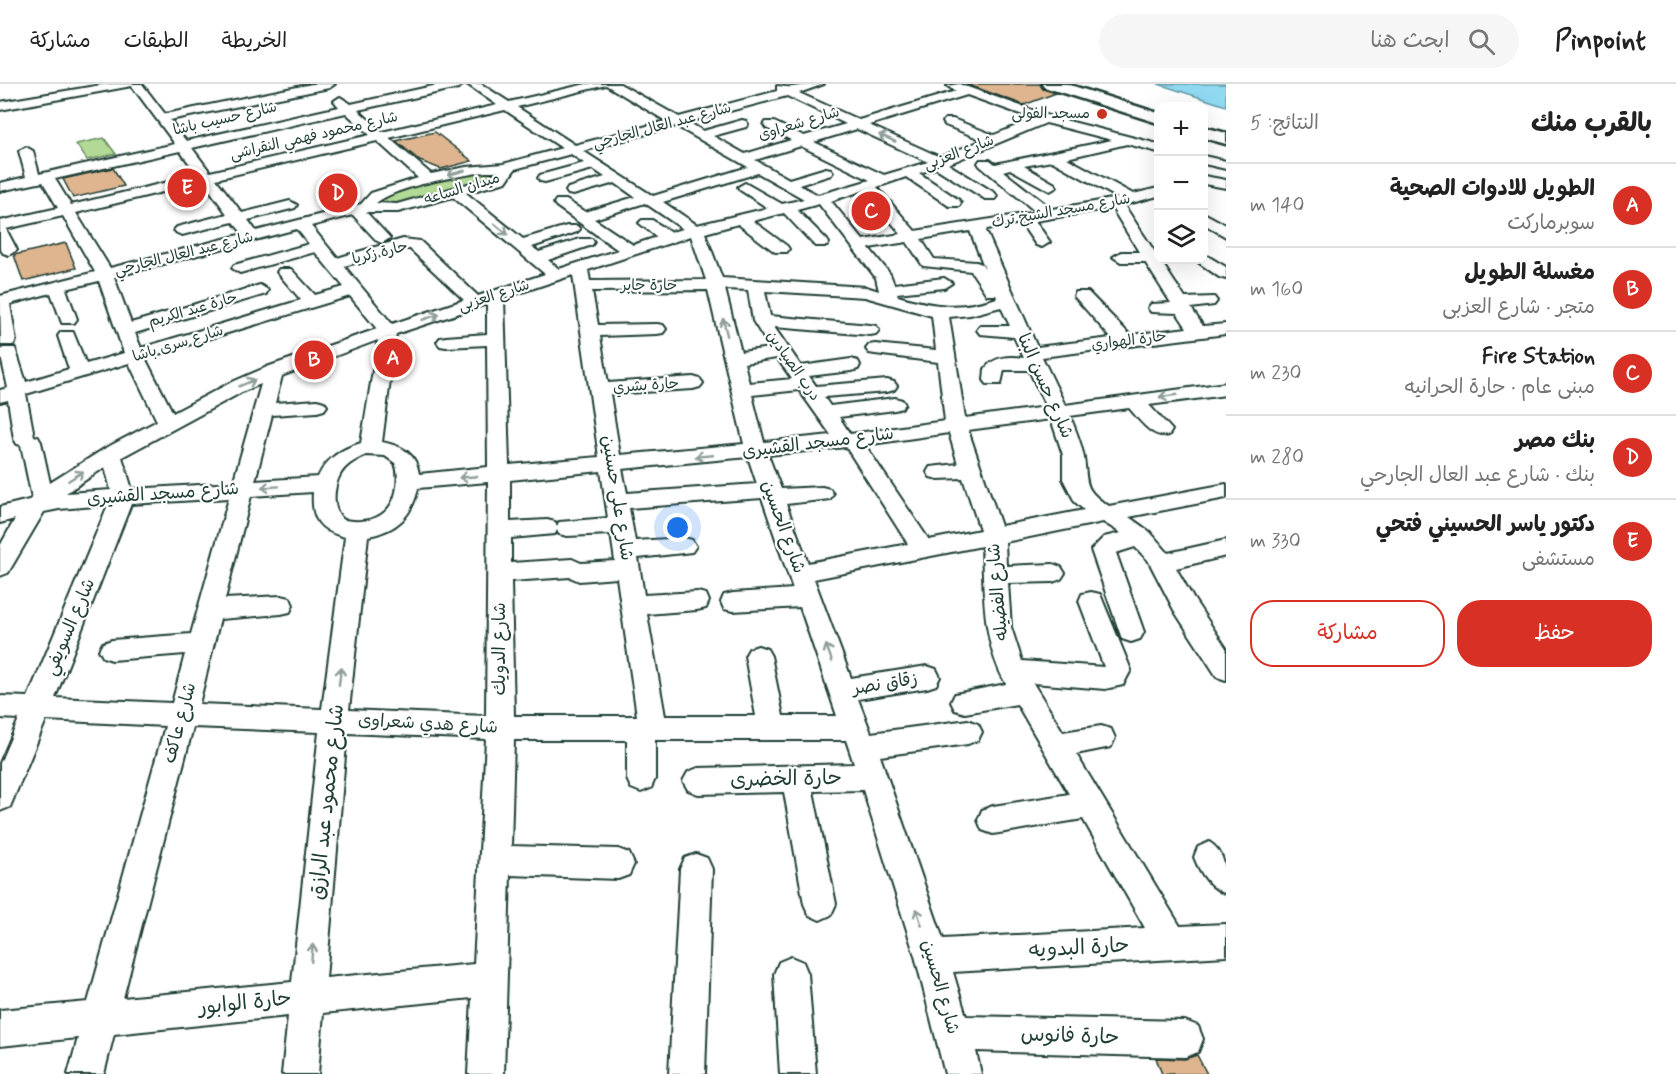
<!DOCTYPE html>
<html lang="ar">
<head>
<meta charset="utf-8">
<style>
	body { margin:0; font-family:Mynerve,"Playpen Sans Arabic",sans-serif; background:#f6f6f6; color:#222; direction:rtl }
	.controls { position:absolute; right:18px; top:18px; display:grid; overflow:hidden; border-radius:12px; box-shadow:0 6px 24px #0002 }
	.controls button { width:54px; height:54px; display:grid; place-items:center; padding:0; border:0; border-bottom:2px solid #e0e0e0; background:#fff; color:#222; font:30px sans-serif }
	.you { position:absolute; left:678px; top:444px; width:21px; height:21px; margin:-15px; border:4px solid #fff; border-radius:50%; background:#1a73e8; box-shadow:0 0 0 9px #1a73e833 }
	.badge { display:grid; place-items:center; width:39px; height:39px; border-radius:50%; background:#d93025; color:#fff; font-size:20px; font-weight:700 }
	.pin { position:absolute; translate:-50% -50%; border:3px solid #fff; box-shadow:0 2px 6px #0006 }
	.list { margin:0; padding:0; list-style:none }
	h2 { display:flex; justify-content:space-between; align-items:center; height:78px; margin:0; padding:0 24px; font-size:26px }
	h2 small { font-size:20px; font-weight:400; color:#767676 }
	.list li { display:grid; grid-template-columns:39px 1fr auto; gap:18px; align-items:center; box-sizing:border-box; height:84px; padding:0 24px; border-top:2px solid #e0e0e0 }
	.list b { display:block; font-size:22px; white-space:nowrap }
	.list p { margin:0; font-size:20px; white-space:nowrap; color:#767676 }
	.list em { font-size:20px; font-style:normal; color:#767676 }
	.actions { display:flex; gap:12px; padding:18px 24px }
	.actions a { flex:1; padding:14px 0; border:2px solid #d93025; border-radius:24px; text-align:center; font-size:21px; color:#d93025 }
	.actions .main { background:#d93025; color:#fff }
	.icon { flex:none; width:33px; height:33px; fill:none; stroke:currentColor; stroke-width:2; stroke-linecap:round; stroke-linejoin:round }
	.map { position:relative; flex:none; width:1226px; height:990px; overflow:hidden; direction:ltr }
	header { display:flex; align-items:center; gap:36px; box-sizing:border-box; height:84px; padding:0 30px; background:#fff; border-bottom:2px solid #e0e0e0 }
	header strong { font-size:28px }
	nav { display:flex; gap:33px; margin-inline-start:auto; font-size:21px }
	.search { width:420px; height:54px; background:#f6f6f6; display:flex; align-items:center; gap:15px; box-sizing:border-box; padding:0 21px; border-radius:33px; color:#767676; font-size:22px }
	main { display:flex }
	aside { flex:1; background:#fff }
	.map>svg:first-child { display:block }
	.green { fill:#b2d995; stroke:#688b64; stroke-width:1.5 }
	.water { fill:#90d9f1; stroke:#639ba5; stroke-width:1.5 }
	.building { fill:#dfb58f; stroke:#1f3d34; stroke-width:1.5 }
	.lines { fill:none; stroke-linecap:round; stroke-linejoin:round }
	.street-casing { stroke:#1f3d34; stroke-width:4 }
	.primary-casing { stroke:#1f3d34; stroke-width:5 }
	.street { fill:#fff; fill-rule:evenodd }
	.primary { fill:#fff; fill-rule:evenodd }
	.oneway { stroke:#8f9e9a }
	.poi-dot { fill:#c8321e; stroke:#fff; stroke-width:2 }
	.labels { text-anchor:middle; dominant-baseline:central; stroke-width:4.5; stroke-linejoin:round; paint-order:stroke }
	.far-poi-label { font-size:15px; fill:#1f3d34; stroke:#fff; text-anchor:end }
	.far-street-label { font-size:15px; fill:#1f3d34; stroke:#fff }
	.street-label { font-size:18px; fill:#1f3d34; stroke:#fff }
	.near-street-label { font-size:21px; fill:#1f3d34; stroke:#fff }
</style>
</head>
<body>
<header>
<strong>Pinpoint</strong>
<div class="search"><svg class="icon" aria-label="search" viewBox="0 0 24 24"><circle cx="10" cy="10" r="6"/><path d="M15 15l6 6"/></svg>ابحث هنا</div>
<nav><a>الخريطة</a><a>الطبقات</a><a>مشاركة</a></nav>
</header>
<main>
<aside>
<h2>بالقرب منك<small>النتائج: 5</small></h2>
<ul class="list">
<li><span class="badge">A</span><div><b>الطويل للادوات الصحية</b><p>سوبرماركت</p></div><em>140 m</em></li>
<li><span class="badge">B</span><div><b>مغسلة الطويل</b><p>متجر · شارع العزبى</p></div><em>160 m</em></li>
<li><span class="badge">C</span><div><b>Fire Station</b><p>مبنى عام · حارة الحرانيه</p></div><em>230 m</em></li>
<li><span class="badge">D</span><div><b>بنك مصر</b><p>بنك · شارع عبد العال الجارحي</p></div><em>280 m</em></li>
<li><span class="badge">E</span><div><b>دكتور ياسر الحسيني فتحي</b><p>مستشفى</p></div><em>330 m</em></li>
</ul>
<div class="actions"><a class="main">حفظ</a><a>مشاركة</a></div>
</aside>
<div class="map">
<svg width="1226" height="990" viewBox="0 0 1226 990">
	<rect width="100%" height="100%" fill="#fff"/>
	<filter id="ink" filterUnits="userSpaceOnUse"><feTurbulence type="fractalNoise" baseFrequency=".0167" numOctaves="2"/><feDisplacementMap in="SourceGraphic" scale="12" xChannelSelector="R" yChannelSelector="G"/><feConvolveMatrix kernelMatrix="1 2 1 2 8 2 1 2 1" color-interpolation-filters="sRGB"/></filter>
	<g filter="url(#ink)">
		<g class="green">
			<path d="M104,54L116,70L87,76L76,60Z"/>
			<path d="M486,84L503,85L501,92L397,122H371L389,109Z"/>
		</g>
		<path class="water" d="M1158,0H1226V22Z"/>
		<g class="building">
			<path d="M966,0H1040L1043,5L1056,9L1024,21Z"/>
			<path d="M435,48L472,77L441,85L420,77L396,57Z"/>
			<path d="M113,84L124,102L73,114L63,95Z"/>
			<path d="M66,159L76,184L23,197L14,171Z"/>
			<path d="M1197,971L1207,990H1162L1156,974L1185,975Z"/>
		</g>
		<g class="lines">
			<g class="street-casing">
				<g id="street">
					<path d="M107,0H142L165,30L312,0H335L329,4L170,36L186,57L339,23L334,17L340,13L351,20L442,0H464L458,4L358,26L382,48L497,21L467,0H481L509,18L586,0H620L679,33L777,7V2C783,2 787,4 792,3C803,2 813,0 824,0L799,9L859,36L956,7L947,2L959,0L1049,32L1158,60V68L1127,60L1067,74L1133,110L1158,104V112L1124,121L1185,214L1214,213L1217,217L1214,221L1191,224L1203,242L1226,240V250L1042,273L1065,321L1226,299V311L1149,321L1172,346L1169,351C1152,355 1140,336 1129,324L1070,332C1075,344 1080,357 1083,369C1089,397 1080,404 1109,422L1226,400V414L1129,433L1150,448L1168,469L1226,456V472L1176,484L1193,514L1226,564V596L1217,593L1175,528L1148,476L1135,463L1116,469L1144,548L1140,555L1131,558L1122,555L1091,466L1104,453L1121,449L1103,438L1005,458L1006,482L1053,480L1061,483L1065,489L1061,495L1053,498L1008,499L1011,543L1022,577L1104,583L1079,517L1082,510L1091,508L1100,510L1131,586L1123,601L1105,605L1033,599L1063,648L1101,642L1111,645L1115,654L1111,663L1076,670L1180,842L1226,840V872L953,888L966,932L1185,937L1198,942L1203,955L1198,968L1185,973L976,967L981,990H945L915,872L863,706L813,707L836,820L831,831L820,836L809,831L804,820L784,708L698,710L688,706L683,697L688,688L698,684L854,680L846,656H655V695L651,704L641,708L631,704L627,695V656H514L511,762L618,765L629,769L634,780L629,791L618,795L510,791L504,990H468L472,914L323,929L318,990H282L288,932L114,950L104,990H68L78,954L0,962V926L88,918L165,642L46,636L10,723L0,727V679L19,635L0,634V612L28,613L108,421L59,425L44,428L8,489L0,492V462L15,435L0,439V423L29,416L32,414L21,361L17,360L14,355L8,316L0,318V306L8,304L0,268L3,264H15L26,298L69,285L58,252L61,248H73L86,280L124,269L99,197L66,205L77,235L74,239H62L51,209L10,220L16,257L13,261H1L0,212L95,188L63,132L6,145L17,166L9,171L3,169L0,164V137L58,124L43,98L0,107V99L26,93L19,67L26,63L33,67L39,90L175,60L132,2L0,26V18ZM606,1L666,37L575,61L517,23ZM967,11L1034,35L994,51L953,35H945L943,38L945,41L983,56L940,73L869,41ZM787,12L846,40L804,52L774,38H766L764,41L766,44L791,56L745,70L713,52L746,43L748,40L746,37L742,36L703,47L688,38ZM505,26L562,64L503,80L466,83L431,90L389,54ZM346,29L370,51L210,88L192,64ZM1046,39L1112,56L995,80L990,76H980L978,79L980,82L1036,128L915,147L877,103L906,93L949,122H959L961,119L959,116L919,89L936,84L985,115H995L997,112L995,109L948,80ZM676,42L748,83L653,112L583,67ZM857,45L928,78L884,91L814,58ZM377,57L418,94L371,109L361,120L256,147L248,136L295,124L297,121L290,117L242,129L216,95ZM801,62L870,96L818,111L799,101L831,91L833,88L831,85L826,84L789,95L755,76ZM180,67L198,91L71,121L55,95ZM571,70L584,79L540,91L538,94L540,97L545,98L593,85L605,93L568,104L566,107L568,110L573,111L615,99L635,113L585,128L566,116H556L554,119L556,122L618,166L559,185L548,176L592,161L594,158L592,155H580L539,168L532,163L577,148L580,145L577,142H567L523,155L466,109L506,98L515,85ZM1052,77L1118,114L1052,125L1003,87L1010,85L1050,107L1057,103L1055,100L1024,82ZM485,88H500L496,92L397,120L376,119C397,102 458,92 485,88ZM758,89L804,115L782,120L745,99L738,103L740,106L768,124L697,141L663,118ZM204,98L227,130L177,143L174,146L177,149L182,151L233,138L243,150L110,184L76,129ZM865,106L901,150L863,156L831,117ZM453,113L545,190L478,212L420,157L403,155L337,174L311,142L353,131L377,157L382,159L390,154L366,128H398ZM645,119L683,145L671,148L652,136H642L639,139L657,153L633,161L594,135ZM819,120L876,194L879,207L866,203L722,194L705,149L738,140L775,168H787L789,165L787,162L753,137L784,129L815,162H827L829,159L827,156L797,126ZM1112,124L1139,168H1121L1113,173L1121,178H1145L1171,219L1151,220L1148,224L1151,228L1177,229L1187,244L1130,251L1088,208H1076L1074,212L1111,254L1037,263L986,147L987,145L1021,139L1036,161L1042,163L1050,158L1035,137ZM297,145L309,160L234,181L232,184L240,189L315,168L344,203L315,211L291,185H279L277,188L301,216L141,264L135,249L266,210L268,206L260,201L131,239L114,193ZM970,147L985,185L982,180L976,178L934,175L921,155ZM691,152L706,196L590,197L588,186ZM907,158L923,182L971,187L987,211H996L997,214C961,226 934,223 898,212L897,209L944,204L952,199L944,194L894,200L890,190L869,164ZM404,165H410L464,216L392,240L344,182ZM573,191L599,373L509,381L504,214ZM725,205L748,206L753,237L770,264L741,268ZM708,206L744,360L620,371L610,310L693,305L700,303L703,299L700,295L693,293L608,299L600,252L657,250L663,249L666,245L663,241L657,240L598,241L592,207ZM765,207L865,213L932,232L936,266L875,260L869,261L866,265L869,269L875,270L938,278L945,337L850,350L839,333L895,326L902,324L905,320L902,316L895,314L830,322L824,313L887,308L894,306L897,302L894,298L887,296L816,302L809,292L851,287L858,285L860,281L858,277L851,275L801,282L774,243L870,251L876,250L879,246L876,242L870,241L770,232ZM350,212L377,245L267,283L230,299L173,329L145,274ZM487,220V250L446,253L440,254L437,258L440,262L446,263L487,261L488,383L419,390C416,369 402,362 382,358L396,250ZM1001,223L1010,242H980L977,246L980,250L1014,253L1024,274C1009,272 994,272 985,285L984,296L987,300H1001L1004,286H1029L1046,323L965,334L949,233L970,231ZM378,256L361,359C341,365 327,374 318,393L255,397L272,331L317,328L324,326L327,322L324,318L317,316L275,319L282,292ZM777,274L792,295L749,299L744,279ZM129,279L157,337L104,365L50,399L41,358L38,353L34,352L26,310ZM261,300L233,399L132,405L122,373L244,307ZM799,306L831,351L764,358L752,311ZM1051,335L1063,371V395L1075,418L1084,426L1001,442L968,346ZM949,349L958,380L930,383L927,388L930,393L938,395L963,394L980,446L929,456L865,361ZM846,363L908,460L808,479L786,420L830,415L833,410L830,405L822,403L781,405L768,371ZM366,371L385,372L395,379C399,389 398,398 396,408C390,434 368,440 344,436C329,425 334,395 345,384C351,378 359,374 366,371ZM748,373L757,400L627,409L622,385ZM105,383L111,406L66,409ZM601,387L608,434L559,438L557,442L555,438L547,436L510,438V396ZM488,398L486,632L349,626L368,452C396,447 412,433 418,404ZM313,408C311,435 319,446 345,453L322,625L199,620L220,535L281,530L290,528L293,521L290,514L281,512L225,515L251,412ZM229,414L191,550L112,556L103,559L99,566L103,573L112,576L185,570L172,619L55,614L131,420ZM762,414L793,505L733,509L724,511L721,518L724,525L733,527L800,523L837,632H783L771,572L767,565L758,562L749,565L745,572L756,632H665L647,530L697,526L706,524L709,517L706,510L697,508L644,511L638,474L692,468L696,462L692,456L684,454L635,457L629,424ZM557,446L559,450L567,452L611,450L615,477L581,479L572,475L511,479V454L555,450ZM982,462C984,509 982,558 1006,600L955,610L951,618L955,626L965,629L1017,620L1069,710L993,722L982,726L978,736L982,746L993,750L1083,735L1145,844L943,855L880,672L968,660L978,656L982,648L978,640L968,636L871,649L858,615L927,604L936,601L940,593L936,585L927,582L851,594L814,495ZM570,493L579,497L617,494L637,632H514L511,497ZM193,643L319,648L292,898L123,914ZM347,649L486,655L474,880L326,894Z"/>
					<path d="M1204,72L1226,77V85L1204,80Z"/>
					<path d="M1204,92L1226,96V104L1204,100Z"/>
					<path d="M1204,129L1226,141V153L1204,140Z"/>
					<path d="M1204,170L1226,183V195L1219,193L1198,178L1196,176H1204Z"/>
					<path d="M1209,758C1226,768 1226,788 1226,810C1210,804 1200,789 1194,773L1198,763Z"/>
					<path d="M696,770L707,774L712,785L705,990H669L680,785L685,774Z"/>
					<path d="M791,873L803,878L808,890L816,990H780L774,890L779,878Z"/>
				</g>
			</g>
			<g class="primary-casing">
				<g id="primary">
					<path d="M1042,0H1067L1158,29V39L1044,3Z"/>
					<path d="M1204,43L1226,49V60L1204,54Z"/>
				</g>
			</g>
			<use href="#street" class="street"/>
			<use href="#primary" class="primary"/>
		</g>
		<defs><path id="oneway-shaft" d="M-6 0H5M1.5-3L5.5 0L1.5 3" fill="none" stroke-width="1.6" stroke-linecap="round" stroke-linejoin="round" transform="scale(1.5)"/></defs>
		<g class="oneway">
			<use href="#oneway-shaft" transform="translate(887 54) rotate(-156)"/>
			<use href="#oneway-shaft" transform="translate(456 89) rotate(165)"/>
			<use href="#oneway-shaft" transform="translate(501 145) rotate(39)"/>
			<use href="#oneway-shaft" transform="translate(431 233) rotate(-19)"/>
			<use href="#oneway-shaft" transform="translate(725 243) rotate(-104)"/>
			<use href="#oneway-shaft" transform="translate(247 299) rotate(-23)"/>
			<use href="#oneway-shaft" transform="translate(1168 312) rotate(172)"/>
			<use href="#oneway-shaft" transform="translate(704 372) rotate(175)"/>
			<use href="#oneway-shaft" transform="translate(76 392) rotate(-32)"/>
			<use href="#oneway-shaft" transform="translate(468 393) rotate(175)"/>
			<use href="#oneway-shaft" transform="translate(270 403) rotate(176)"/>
			<use href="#oneway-shaft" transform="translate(829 569) rotate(-110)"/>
			<use href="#oneway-shaft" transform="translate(340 592) rotate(-83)"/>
			<use href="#oneway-shaft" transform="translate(919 833) rotate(-108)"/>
			<use href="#oneway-shaft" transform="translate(312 869) rotate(-85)"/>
		</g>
	</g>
	<circle class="poi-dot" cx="1102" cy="30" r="6"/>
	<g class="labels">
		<g class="far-poi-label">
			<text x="1090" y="30">مسجد الفولى</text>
		</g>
		<g class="far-street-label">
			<text transform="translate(225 35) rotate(-13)">شارع حسيب باشا</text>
			<text transform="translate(799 40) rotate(-17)">شارع شعراوى</text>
			<text transform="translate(662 42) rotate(-15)">شارع عبد العال الجارحي</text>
			<text transform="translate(314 52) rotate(-13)">شارع محمود فهمي النقراشى</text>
			<text transform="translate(959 69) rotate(-21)">شارع العزبى</text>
			<text transform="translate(462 105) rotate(-17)">ميدان الساعه</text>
			<text transform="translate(1061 127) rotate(-10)">شارع مسجد الشيخ ترك</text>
			<text transform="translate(380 169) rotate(-14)">حارة زكريا</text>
			<text transform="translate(184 170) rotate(-14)">شارع عبد العال الجارحي</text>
			<text x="649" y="202">حارة جابر</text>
			<text transform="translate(494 212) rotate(-18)">شارع العزبى</text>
			<text transform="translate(193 226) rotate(-16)">حارة عبد الكريم</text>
			<text transform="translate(1129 257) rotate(-7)">حارة الهواري</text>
			<text transform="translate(178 260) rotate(-17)">شارع سرى باشا</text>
			<text transform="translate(793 282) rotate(55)">درب الصيادين</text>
			<text transform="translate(646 302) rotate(-4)">حارة بشري</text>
		</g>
		<g class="street-label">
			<text transform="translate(1045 302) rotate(66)">شارع حسن البنا</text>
			<text transform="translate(818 359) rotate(-7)">شارع مسجد القشيرى</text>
			<text transform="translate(163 410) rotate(-4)">شارع مسجد القشيرى</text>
			<text transform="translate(617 414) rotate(81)">شارع على حسنين</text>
			<text transform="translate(783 443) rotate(70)">شارع الحسين</text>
			<text transform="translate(998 508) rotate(-95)">شارع الفضيله</text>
			<text transform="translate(70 543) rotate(-67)">شارع السويفي</text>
			<text transform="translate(500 565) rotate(-90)">شارع الدويك</text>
			<text transform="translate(885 600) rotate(-9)">زقاق نصر</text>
			<text transform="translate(180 639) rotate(-75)">شارع عاكف</text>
			<text transform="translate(428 640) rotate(3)">شارع هدي شعراوى</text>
			<text transform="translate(940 903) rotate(74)">شارع الحسين</text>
		</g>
		<g class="near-street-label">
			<text transform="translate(786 695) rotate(-1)">حارة الخضرى</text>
			<text transform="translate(327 718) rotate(-84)">شارع محمود عبد الرازق</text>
			<text transform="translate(1079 864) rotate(-3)">حارة البدويه</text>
			<text transform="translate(245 919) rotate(-6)">حارة الوابور</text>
			<text transform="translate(1070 952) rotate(2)">حارة فانوس</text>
		</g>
	</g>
</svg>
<div class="controls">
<button>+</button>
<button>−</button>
<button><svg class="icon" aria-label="layers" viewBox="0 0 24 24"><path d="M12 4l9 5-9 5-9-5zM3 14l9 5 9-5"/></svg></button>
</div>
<div class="you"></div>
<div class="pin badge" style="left:393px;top:274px">A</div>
<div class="pin badge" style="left:314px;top:276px">B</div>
<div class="pin badge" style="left:871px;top:127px">C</div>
<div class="pin badge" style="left:338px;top:109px">D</div>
<div class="pin badge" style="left:187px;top:104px">E</div>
</div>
</main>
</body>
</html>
